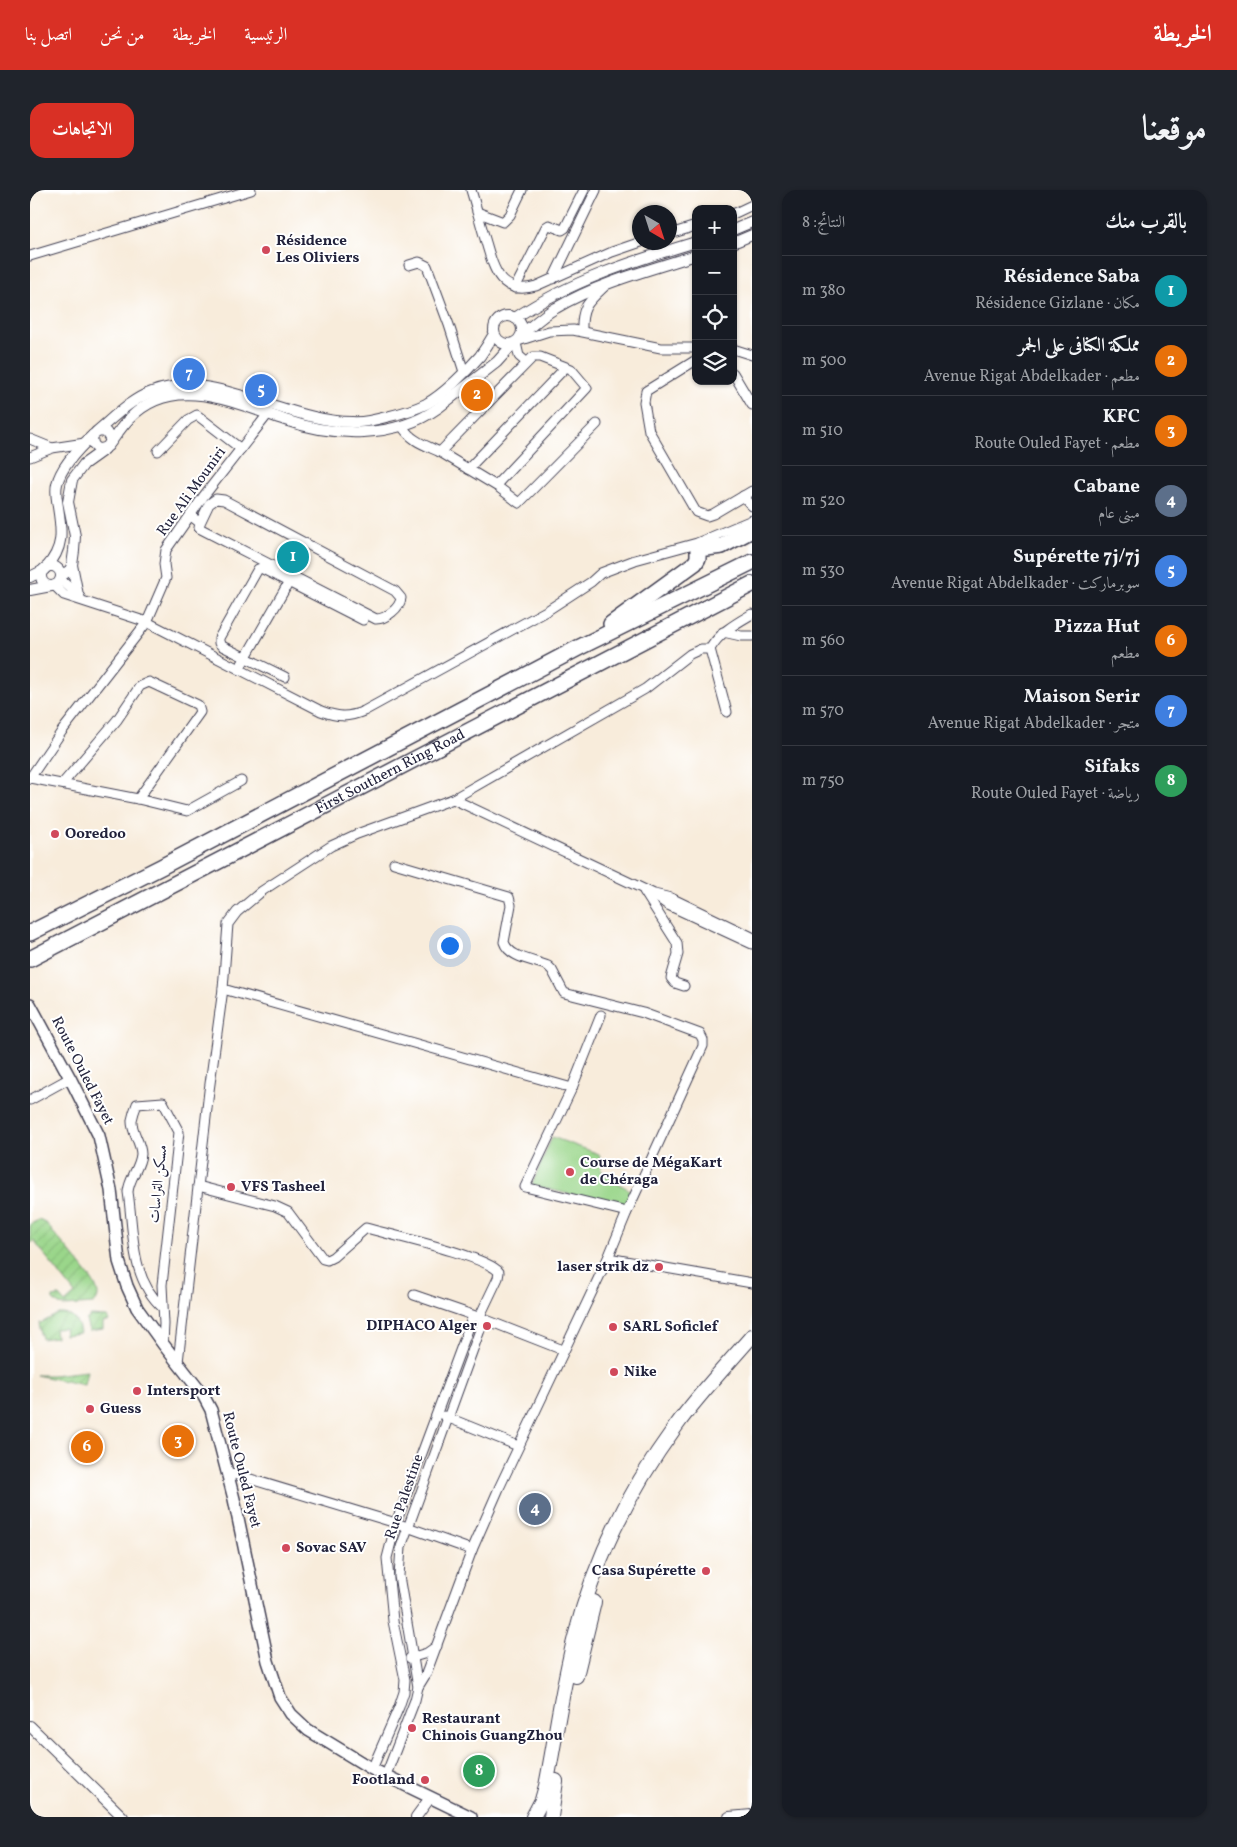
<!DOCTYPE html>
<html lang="ar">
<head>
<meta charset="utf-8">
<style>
	body { margin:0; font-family:Vollkorn,Amiri,serif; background:#20242c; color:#f1f3f6; direction:rtl }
	.controls { position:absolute; right:15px; top:15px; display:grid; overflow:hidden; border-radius:10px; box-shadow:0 1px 4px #0004 }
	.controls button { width:45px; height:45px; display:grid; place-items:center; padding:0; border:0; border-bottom:1px solid #363941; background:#171b24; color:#f1f3f6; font:25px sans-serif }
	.compass { position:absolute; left:602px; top:15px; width:45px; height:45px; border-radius:50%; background:#171b24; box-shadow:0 1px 4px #0004; rotate:141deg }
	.you { position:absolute; left:419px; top:755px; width:18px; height:18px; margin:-12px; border:4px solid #fff; border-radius:50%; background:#1a73e8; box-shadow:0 0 0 8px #1a73e833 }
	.badge { display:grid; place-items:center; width:32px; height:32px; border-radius:50%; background:#d93025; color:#fff; font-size:16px; font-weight:700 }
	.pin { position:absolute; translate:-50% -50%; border:2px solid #fff; box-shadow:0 1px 5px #0006 }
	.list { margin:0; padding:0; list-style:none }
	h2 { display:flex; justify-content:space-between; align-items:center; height:65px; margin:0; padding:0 20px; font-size:21px }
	h2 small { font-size:16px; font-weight:400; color:#9ea1a6 }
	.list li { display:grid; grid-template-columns:32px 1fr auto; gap:15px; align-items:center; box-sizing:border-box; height:70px; padding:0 20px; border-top:1px solid #363941 }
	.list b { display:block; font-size:19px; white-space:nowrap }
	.list p { margin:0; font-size:16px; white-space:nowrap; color:#9ea1a6 }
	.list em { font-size:16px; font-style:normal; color:#9ea1a6 }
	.icon { flex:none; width:28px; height:28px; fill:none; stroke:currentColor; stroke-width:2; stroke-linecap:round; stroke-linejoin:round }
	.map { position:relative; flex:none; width:722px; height:1627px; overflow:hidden; direction:ltr; border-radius:15px }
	header { display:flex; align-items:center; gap:30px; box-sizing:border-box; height:70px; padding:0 25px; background:#d93025; color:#fff }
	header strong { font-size:24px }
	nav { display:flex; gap:28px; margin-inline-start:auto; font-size:18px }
	.intro { display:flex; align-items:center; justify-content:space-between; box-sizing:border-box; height:120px; padding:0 30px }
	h1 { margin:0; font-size:35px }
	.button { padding:12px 22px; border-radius:15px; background:#d93025; color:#fff; font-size:18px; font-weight:700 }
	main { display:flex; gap:30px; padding:0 30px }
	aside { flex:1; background:#171b24; border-radius:15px; box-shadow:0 1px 4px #0004 }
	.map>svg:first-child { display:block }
	.park { fill:#9ad68a; stroke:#5e7c62 }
	.garden { fill:url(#garden-furrows); stroke:#5e7c62 }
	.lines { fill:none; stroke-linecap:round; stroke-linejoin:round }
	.minor-casing { stroke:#424053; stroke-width:11 }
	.tertiary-casing { stroke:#424053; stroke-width:12 }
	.secondary-casing { stroke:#424053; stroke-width:14 }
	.trunk-casing { stroke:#424053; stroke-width:16 }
	.motorway-casing { stroke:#424053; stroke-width:18 }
	.minor { stroke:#fff; stroke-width:9 }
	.tertiary { stroke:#fff; stroke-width:10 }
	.secondary { stroke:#fff; stroke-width:11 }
	.trunk { stroke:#fff; stroke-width:14 }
	.motorway { stroke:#fff; stroke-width:15 }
	.poi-dot { fill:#d1495b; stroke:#fff; stroke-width:2 }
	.labels { text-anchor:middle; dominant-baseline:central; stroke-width:4; stroke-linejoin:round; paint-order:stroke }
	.poi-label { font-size:15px; font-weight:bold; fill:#22223b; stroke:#fff; text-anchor:start }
	.street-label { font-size:15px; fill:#22223b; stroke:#fff }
</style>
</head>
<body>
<header>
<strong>الخريطة</strong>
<nav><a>الرئيسية</a><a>الخريطة</a><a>من نحن</a><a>اتصل بنا</a></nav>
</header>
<div class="intro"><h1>موقعنا</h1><a class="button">الاتجاهات</a></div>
<main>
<aside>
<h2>بالقرب منك<small>النتائج: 8</small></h2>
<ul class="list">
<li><span class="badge" style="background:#0f9aa8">1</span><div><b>Résidence Saba</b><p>مكان · Résidence Gizlane</p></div><em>380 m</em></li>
<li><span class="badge" style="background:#e8710a">2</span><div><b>مملكة الكنافى على الجمر</b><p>مطعم · Avenue Rigat Abdelkader</p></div><em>500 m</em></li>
<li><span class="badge" style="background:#e8710a">3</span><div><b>KFC</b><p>مطعم · Route Ouled Fayet</p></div><em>510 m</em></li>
<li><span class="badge" style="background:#5c6f8a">4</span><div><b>Cabane</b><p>مبنى عام</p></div><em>520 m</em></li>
<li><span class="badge" style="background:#3f7fe0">5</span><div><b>Supérette 7j/7j</b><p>سوبرماركت · Avenue Rigat Abdelkader</p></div><em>530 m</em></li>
<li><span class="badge" style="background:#e8710a">6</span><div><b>Pizza Hut</b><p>مطعم</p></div><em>560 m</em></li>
<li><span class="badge" style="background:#3f7fe0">7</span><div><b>Maison Serir</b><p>متجر · Avenue Rigat Abdelkader</p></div><em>570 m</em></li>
<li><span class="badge" style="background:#2e9e5b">8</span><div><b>Sifaks</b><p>رياضة · Route Ouled Fayet</p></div><em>750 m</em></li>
</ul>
</aside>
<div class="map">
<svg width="722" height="1627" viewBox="0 0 722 1627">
	<defs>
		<pattern id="garden-furrows" width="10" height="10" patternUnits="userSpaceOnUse" patternTransform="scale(1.25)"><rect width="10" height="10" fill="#9ad68a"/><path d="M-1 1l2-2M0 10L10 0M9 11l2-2" fill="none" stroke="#84b778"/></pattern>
	</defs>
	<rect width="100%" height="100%" fill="#fff"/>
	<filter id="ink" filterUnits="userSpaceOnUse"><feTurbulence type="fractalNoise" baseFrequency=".02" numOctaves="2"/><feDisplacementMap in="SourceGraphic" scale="10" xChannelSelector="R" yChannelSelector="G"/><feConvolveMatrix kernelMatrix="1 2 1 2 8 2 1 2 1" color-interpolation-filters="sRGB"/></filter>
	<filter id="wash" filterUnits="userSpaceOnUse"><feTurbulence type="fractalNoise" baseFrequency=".0096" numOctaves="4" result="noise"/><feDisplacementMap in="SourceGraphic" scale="20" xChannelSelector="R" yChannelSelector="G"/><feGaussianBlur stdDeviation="1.12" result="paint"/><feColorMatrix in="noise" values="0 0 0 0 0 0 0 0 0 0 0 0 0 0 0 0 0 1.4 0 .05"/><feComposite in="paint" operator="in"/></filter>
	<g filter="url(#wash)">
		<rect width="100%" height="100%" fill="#f8ecdb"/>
		<path class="park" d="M522,947L569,964C571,969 569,975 571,980C574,987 595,997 602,1001L595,1018L502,995Z"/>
		<g class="garden">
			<path d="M9,1030L17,1034L22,1041C32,1053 64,1088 67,1100C69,1106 68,1111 63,1114L34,1116L29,1115L23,1110V1107L29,1106L35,1113L45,1104L4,1051L0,1053V1034Z"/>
			<path d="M28,1124C42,1123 48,1130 50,1143L35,1145L34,1138L25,1139L26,1147L12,1149L9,1134Z"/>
			<path d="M61,1126L77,1127L79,1131L73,1132V1139L59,1141L56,1130Z"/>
			<path d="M57,1181L54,1195L6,1185H22Z"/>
		</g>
	</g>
	<g filter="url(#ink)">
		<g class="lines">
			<g class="minor-casing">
				<g id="minor">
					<path d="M441,0C446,16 450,32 455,49C463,76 469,107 506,96L582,62L611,52"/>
					<path d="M447,22L473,32L480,25L492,0"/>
					<path d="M703,24L722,15"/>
					<path d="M640,44L666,36"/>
					<path d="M0,66L221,0"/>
					<path d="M379,75L389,72L397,76L419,135L434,182"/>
					<path d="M523,89L566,0"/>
					<path d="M485,98L516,37L519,35L532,40L535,38L554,0"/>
					<path d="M552,141C551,117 558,112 574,97"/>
					<path d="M488,151L519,141L543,140L631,158H666"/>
					<path d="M486,153L489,166L496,172"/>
					<path d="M703,159L722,165"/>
					<path d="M666,170L616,201L614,212L619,241L666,322L677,326L683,324L722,301"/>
					<path d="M703,183L722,215"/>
					<path d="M372,236C381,251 395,255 410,262"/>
					<path d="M0,249L22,258"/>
					<path d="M128,261L158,230L167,225L211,259"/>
					<path d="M0,267L22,258L55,253"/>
					<path d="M438,279L535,178"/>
					<path d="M466,295L557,198L541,179L510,167H503L410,262L468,297L489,313L567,234"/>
					<path d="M713,306L722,316"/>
					<path d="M161,326L170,333L169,338L171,339L346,429C356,429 370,418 371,408L365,401L194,310L186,309L179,314L170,333"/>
					<path d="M30,389L50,407"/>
					<path d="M24,395L34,405L117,432L291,521C307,527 318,528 334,521L518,420L561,392L571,383L605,370L667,353L722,330"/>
					<path d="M693,442L711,446H722"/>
					<path d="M680,459L697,522"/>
					<path d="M209,479L259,392"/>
					<path d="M255,487L192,456L189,453V448L228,379L231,378L333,430"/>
					<path d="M0,588L32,541L117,432L136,388L134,374L136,360L173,307L238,224"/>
					<path d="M0,588L108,609L157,621L211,591"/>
					<path d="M33,593L87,530L110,496L119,492L168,515L170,522L108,609"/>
					<path d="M423,609L624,704L641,708L722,747"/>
					<path d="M364,673L479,707L481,715L474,752C479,768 504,770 518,776L522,780L534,803L613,823L670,844L673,850V856L597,1022L578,1068L470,1296L442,1360L396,1484L388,1497"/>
					<path d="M614,701L647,753L648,764L641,788L645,793L654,796"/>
					<path d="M624,705L638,715L722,754"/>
					<path d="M193,799L542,898"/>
					<path d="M571,825L542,898L495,997L597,1022"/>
					<path d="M0,910L40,888"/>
					<path d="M168,996L245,1016L258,1022L293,1069L297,1070L303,1067L336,1038C361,1045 456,1066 469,1082L468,1088L449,1128"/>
					<path d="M578,1068L722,1093"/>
					<path d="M384,1105L454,1129L533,1160"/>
					<path d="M133,1154L134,1134L132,1095L149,942L133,912L107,914C105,919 103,925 102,930C101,942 111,952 111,964C110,978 99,988 98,1002C104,1042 100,1089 133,1118"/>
					<path d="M148,1172L179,901L193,799L198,734L207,722L232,701L301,656L327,644L423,609L615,499L660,464L671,459H680C690,442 705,434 722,424"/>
					<path d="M414,1226L488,1256"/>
					<path d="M197,1282L366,1333L442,1360"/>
					<path d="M380,1468L397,1463L407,1456"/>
					<path d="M342,1579L369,1517L374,1502L375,1490L363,1431L357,1368L366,1333L443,1126"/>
					<path d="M356,1585L385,1510L388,1497L369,1386L371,1357L454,1129"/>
				</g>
			</g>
			<g class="tertiary-casing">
				<g id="tertiary">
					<path d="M703,40L722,32"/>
					<path d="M703,53L722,45"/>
					<circle cx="478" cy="140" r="14"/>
					<path d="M485,128C540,91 603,71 666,52"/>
					<path d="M492,144C503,135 513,125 526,118C568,93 619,80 666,65"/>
					<path d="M66,242C83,228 101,209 122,202C158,188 194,200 229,211C259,220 291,232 322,232C333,233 345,230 356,227C369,224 384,220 396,214C413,205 437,181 450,166C455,159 460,151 464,144"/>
					<path d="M78,256L81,250L76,242L69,241L63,245C60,256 69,263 78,256C85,247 91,237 99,229C143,182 205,213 255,230C304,247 365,249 408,218L467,172L483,154"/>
					<path d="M42,375L48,405"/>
					<circle cx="21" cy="386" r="10"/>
					<path d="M16,378C34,358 32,342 28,317C27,310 25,302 27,294C31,276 50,257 63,245"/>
					<path d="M31,386L40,380L42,375L44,361L45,346L38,312L42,290L54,274L75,259"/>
					<path d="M0,387L14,380"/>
					<path d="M0,400L21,396"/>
					<path d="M0,1536L93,1627"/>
					<path d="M386,1627L400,1608"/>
					<path d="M699,1627L722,1625"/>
				</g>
			</g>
			<g class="secondary-casing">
				<path id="secondary" d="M0,814L40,888L69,946L81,1000L89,1071L97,1096L107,1118L133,1154L173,1205L181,1220L204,1309L238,1471L250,1507L261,1524L278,1540L342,1579L441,1627"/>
			</g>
			<g class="trunk-casing">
				<g id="trunk">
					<path d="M546,1486L564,1412"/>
					<path d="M503,1627L512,1610L516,1596C526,1546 532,1496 545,1447C564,1371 600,1299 646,1236C669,1204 696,1176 722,1146"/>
					<path d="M521,1627L526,1591"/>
				</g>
			</g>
			<g class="motorway-casing">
				<g id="motorway">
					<path d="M581,434L665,373L668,368V359L692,356L722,340"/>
					<path d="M0,743L131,677L550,457L722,372"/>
					<path id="s1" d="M0,769L722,394"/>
				</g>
			</g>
			<use href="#minor" class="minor"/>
			<use href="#tertiary" class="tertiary"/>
			<use href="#secondary" class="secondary"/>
			<use href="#trunk" class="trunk"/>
			<use href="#motorway" class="motorway"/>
		</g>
	</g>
	<g class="poi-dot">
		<circle cx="236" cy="60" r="5"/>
		<circle cx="25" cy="644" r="5"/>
		<circle cx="540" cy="982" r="5"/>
		<circle cx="201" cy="997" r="5"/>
		<circle cx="629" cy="1077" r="5"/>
		<circle cx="457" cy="1136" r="5"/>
		<circle cx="583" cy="1137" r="5"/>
		<circle cx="584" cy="1182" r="5"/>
		<circle cx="107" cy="1201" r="5"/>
		<circle cx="60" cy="1219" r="5"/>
		<circle cx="256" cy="1358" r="5"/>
		<circle cx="676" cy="1381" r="5"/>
		<circle cx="382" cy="1538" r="5"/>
		<circle cx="395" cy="1590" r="5"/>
	</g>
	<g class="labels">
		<g class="poi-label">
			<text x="246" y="51">Résidence<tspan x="246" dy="17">Les Oliviers</tspan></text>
			<text x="35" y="644">Ooredoo</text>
			<text x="550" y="973">Course de MégaKart<tspan x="550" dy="17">de Chéraga</tspan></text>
			<text x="211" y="997">VFS Tasheel</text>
			<text x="619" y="1077" text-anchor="end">laser strik dz</text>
			<text x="447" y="1136" text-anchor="end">DIPHACO Alger</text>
			<text x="593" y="1137">SARL Soficlef</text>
			<text x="594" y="1182">Nike</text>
			<text x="117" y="1201">Intersport</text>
			<text x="70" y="1219">Guess</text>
			<text x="266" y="1358">Sovac SAV</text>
			<text x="666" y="1381" text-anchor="end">Casa Supérette</text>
			<text x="392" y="1529">Restaurant<tspan x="392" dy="17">Chinois GuangZhou</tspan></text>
			<text x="385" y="1590" text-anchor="end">Footland</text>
		</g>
		<g class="street-label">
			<text transform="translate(162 302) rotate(-54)">Rue Ali Mouniri</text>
			<text stroke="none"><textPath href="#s1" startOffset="406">First Southern Ring Road</textPath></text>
			<text transform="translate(52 881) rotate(63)">Route Ouled Fayet</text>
			<text transform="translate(129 994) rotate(-84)">مسكن التراسات</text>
			<text transform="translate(211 1280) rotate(76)">Route Ouled Fayet</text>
			<text transform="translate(375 1307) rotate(-71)">Rue Palestine</text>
		</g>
	</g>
</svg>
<div class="controls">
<button>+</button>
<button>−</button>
<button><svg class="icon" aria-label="locate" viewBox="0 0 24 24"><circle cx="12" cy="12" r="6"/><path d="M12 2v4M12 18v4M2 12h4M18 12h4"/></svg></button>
<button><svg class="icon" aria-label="layers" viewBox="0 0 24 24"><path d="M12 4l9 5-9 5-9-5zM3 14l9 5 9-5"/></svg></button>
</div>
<svg class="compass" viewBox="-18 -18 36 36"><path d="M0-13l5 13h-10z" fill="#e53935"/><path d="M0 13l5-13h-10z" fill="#9ea1a6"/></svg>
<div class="you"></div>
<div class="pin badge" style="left:263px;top:367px;background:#0f9aa8">1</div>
<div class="pin badge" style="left:447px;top:205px;background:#e8710a">2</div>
<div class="pin badge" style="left:148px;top:1251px;background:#e8710a">3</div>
<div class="pin badge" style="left:505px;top:1319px;background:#5c6f8a">4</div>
<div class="pin badge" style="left:231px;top:200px;background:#3f7fe0">5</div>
<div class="pin badge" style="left:57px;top:1257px;background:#e8710a">6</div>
<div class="pin badge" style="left:159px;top:184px;background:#3f7fe0">7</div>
<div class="pin badge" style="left:449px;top:1581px;background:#2e9e5b">8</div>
</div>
</main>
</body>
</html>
